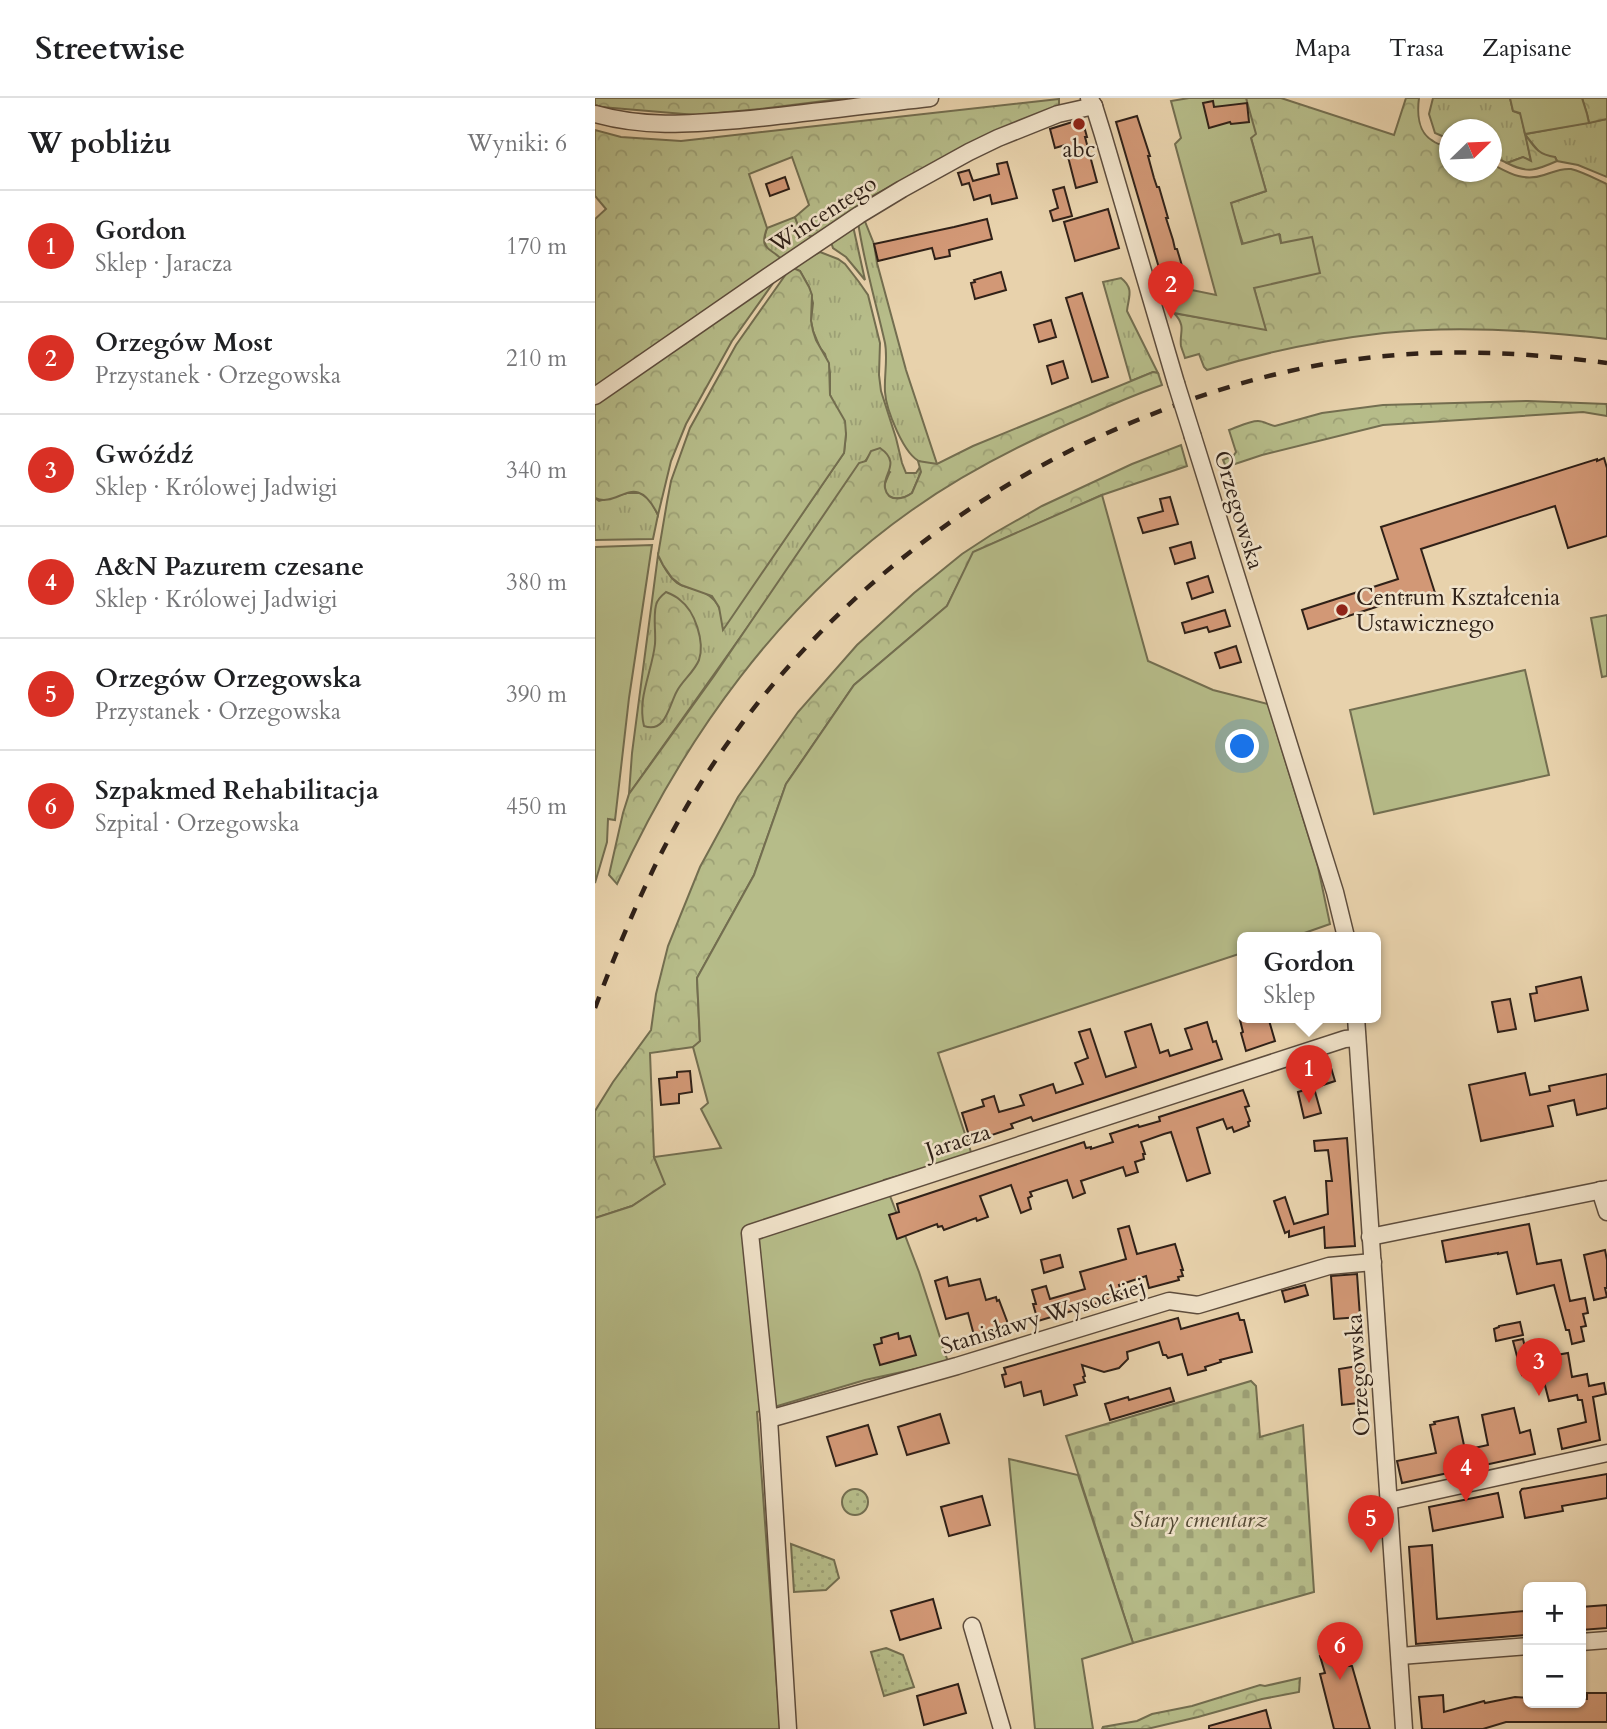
<!DOCTYPE html>
<html lang="pl">
<head>
<meta charset="utf-8">
<style>
	body { margin:0; font-family:Cardo,serif; background:#f2f2f2; color:#202124 }
	.controls { position:absolute; right:21px; bottom:21px; display:grid; overflow:hidden; border-radius:10px; box-shadow:0 2px 5px #0004 }
	.controls button { width:63px; height:63px; display:grid; place-items:center; padding:0; border:0; border-bottom:2px solid #e0e0e0; background:#fff; color:#202124; font:35px sans-serif }
	.compass { position:absolute; left:844px; top:21px; width:63px; height:63px; border-radius:50%; background:#fff; box-shadow:0 2px 5px #0004; rotate:67deg }
	.you { position:absolute; left:648px; top:649px; width:24px; height:24px; margin:-18px; border:5px solid #fff; border-radius:50%; background:#1a73e8; box-shadow:0 0 0 10px #1a73e833 }
	.badge { display:grid; place-items:center; width:46px; height:46px; border-radius:50%; background:#d93025; color:#fff; font-size:23px; font-weight:700 }
	.pin { position:absolute; translate:-50% -58px; filter:drop-shadow(0 2px 4px #0008) }
	.pin::after { content:''; position:absolute; top:37px; width:24px; height:21px; background:inherit; clip-path:polygon(0 0,100% 0,50% 100%) }
	.popup { position:absolute; left:642px; top:834px; width:144px; height:91px; box-sizing:border-box; display:grid; place-content:center; border-radius:10px; background:#fff; filter:drop-shadow(0 2px 5px #0005); font-size:23px; white-space:nowrap; color:#757577 }
	.popup b { font-size:26px; color:#202124 }
	.popup::after { content:''; position:absolute; left:50%; top:100%; margin-left:-14px; border:14px solid transparent; border-top-color:#fff }
	.list { margin:0; padding:0; list-style:none }
	h2 { display:flex; justify-content:space-between; align-items:center; height:91px; margin:0; padding:0 28px; font-size:30px }
	h2 small { font-size:23px; font-weight:400; color:#757577 }
	.list li { display:grid; grid-template-columns:46px 1fr auto; gap:21px; align-items:center; box-sizing:border-box; height:112px; padding:0 28px; border-top:2px solid #e0e0e0 }
	.list b { display:block; font-size:26px; white-space:nowrap }
	.list p { margin:0; font-size:23px; white-space:nowrap; color:#757577 }
	.list em { font-size:23px; font-style:normal; color:#757577 }
	.map { position:relative; flex:none; width:1012px; height:1631px; overflow:hidden }
	header { display:flex; align-items:center; gap:42px; box-sizing:border-box; height:98px; padding:0 35px; background:#fff; border-bottom:2px solid #e0e0e0 }
	header strong { font-size:33px }
	nav { display:flex; gap:38px; margin-inline-start:auto; font-size:24px }
	main { display:flex }
	aside { flex:1; background:#fff }
	.map>svg:first-child { display:block }
	.grass { fill:url(#grass-tufts); stroke:#736e50; stroke-width:2 }
	.forest { fill:url(#forest-crowns); stroke:#736e50; stroke-width:2 }
	.cemetery { fill:url(#cemetery-stones); stroke:#736e50; stroke-width:2 }
	.park { fill:url(#park-dots); stroke:#736e50; stroke-width:2 }
	.garden { fill:#b6bc89; stroke:#736e50; stroke-width:2 }
	.building { fill:#d29876; stroke:#302118; stroke-width:2 }
	.lines { fill:none; stroke-linecap:round; stroke-linejoin:round }
	.minor-casing { stroke:#5e4d3d; stroke-width:19 }
	.minor { stroke:#f0e2c9; stroke-width:16 }
	.rail { stroke:#302118; stroke-width:4.5; stroke-dasharray:12 12; stroke-linecap:butt }
	.minor-bridge-casing { stroke:#5e4d3d; stroke-width:19; stroke-linecap:butt }
	.minor-bridge { stroke:#f0e2c9; stroke-width:16 }
	.poi-dot { fill:#8f2418; stroke:#f0e2c9; stroke-width:2.5 }
	.labels { text-anchor:middle; dominant-baseline:central; stroke-width:5; stroke-linejoin:round; paint-order:stroke }
	.poi-label { font-size:23px; fill:#302118; stroke:#f0e2c9 }
	.street-label { font-size:23px; fill:#302118; stroke:#f0e2c9 }
	.park-label { font-size:23px; font-style:italic; fill:#524834; stroke:#f0e2c9 }
</style>
</head>
<body>
<header>
<strong>Streetwise</strong>
<nav><a>Mapa</a><a>Trasa</a><a>Zapisane</a></nav>
</header>
<main>
<aside>
<h2>W pobliżu<small>Wyniki: 6</small></h2>
<ul class="list">
<li><span class="badge">1</span><div><b>Gordon</b><p>Sklep · Jaracza</p></div><em>170 m</em></li>
<li><span class="badge">2</span><div><b>Orzegów Most</b><p>Przystanek · Orzegowska</p></div><em>210 m</em></li>
<li><span class="badge">3</span><div><b>Gwóźdź</b><p>Sklep · Królowej Jadwigi</p></div><em>340 m</em></li>
<li><span class="badge">4</span><div><b>A&amp;N Pazurem czesane</b><p>Sklep · Królowej Jadwigi</p></div><em>380 m</em></li>
<li><span class="badge">5</span><div><b>Orzegów Orzegowska</b><p>Przystanek · Orzegowska</p></div><em>390 m</em></li>
<li><span class="badge">6</span><div><b>Szpakmed Rehabilitacja</b><p>Szpital · Orzegowska</p></div><em>450 m</em></li>
</ul>
</aside>
<div class="map">
<svg width="1012" height="1631" viewBox="0 0 1012 1631">
	<defs>
		<pattern id="grass-tufts" width="24" height="20" patternUnits="userSpaceOnUse" patternTransform="scale(1.75)"><rect width="24" height="20" fill="#b6bc89"/><path d="M3 7l-1-3M5 7V3M7 7l1-3M15 17l-1-3M17 17v-4M19 17l1-3" fill="none" stroke="#9da176"/></pattern>
		<pattern id="forest-crowns" width="20" height="18" patternUnits="userSpaceOnUse" patternTransform="scale(1.75)"><rect width="20" height="18" fill="#b6bc89"/><path d="M2 6a3 3 0 1 1 6 0M12 15a3 3 0 1 1 6 0" fill="none" stroke="#9da176"/></pattern>
		<pattern id="cemetery-stones" width="16" height="16" patternUnits="userSpaceOnUse" patternTransform="scale(1.75)"><rect width="16" height="16" fill="#b6bc89"/><path d="M2 7V4a2 2 0 0 1 4 0v3zM10 15v-3a2 2 0 0 1 4 0v3z" fill="#9da176"/></pattern>
		<pattern id="park-dots" width="8" height="8" patternUnits="userSpaceOnUse" patternTransform="scale(1.75)"><rect width="8" height="8" fill="#b6bc89"/><path d="M2 2h.1M6 6h.1" fill="none" stroke="#9da176" stroke-width="1.8" stroke-linecap="round"/></pattern>
	</defs>
	<rect width="100%" height="100%" fill="#e8d2ac"/>
	<filter id="stains"><feTurbulence type="fractalNoise" baseFrequency=".00286" numOctaves="4"/><feColorMatrix values="0 0 0 0 .2 0 0 0 0 .09 0 0 0 0 .02 0 0 0 .5 -.17"/></filter>
	<radialGradient id="worn" r=".72"><stop offset=".6" stop-color="#630" stop-opacity="0"/><stop offset="1" stop-color="#630" stop-opacity=".3"/></radialGradient>
	<g class="grass">
		<path d="M838,0H915L918,13L926,16L930,36L1012,21V79L983,67L962,63L960,59H952L945,55L931,38L936,63L928,59L912,65L897,58V32H855L854,41L840,35L834,16Z"/>
		<path d="M200,119L206,135L223,138L188,163C174,153 165,149 172,130Z"/>
		<path d="M269,121L279,146L282,165L311,272L342,366C337,366 330,366 326,364C309,358 291,311 290,294C289,277 293,261 290,245C281,205 269,165 263,124Z"/>
		<path d="M258,128L270,182L251,159L238,150L236,144Z"/>
		<path d="M225,154L243,161L250,166L264,184L273,197L285,245L284,277L286,293L301,340L307,365L311,375H321L325,369L326,374L317,395C307,402 287,404 290,386C290,385 294,375 295,374L274,358L34,696L37,655L63,457C68,467 73,478 82,485C88,489 96,490 103,492C122,499 127,510 128,530L249,355L251,336L235,297V275L230,256L225,250L218,233L216,223L218,205L214,189L205,173L196,169Z"/>
		<path d="M526,180C540,191 533,200 532,213L563,275L558,274L536,283L508,184Z"/>
		<path d="M32,395H45L52,399L58,407L63,417L58,441L0,442V400L4,403Z"/>
	</g>
	<g class="forest">
		<path d="M0,0H253L165,11L101,17L6,9L0,7Z"/>
		<path d="M651,0H686L799,37L811,0H824C822,15 823,35 838,43C842,46 849,48 854,50L855,74H897V66C914,75 928,84 949,77C958,74 966,70 976,71C988,74 1001,81 1012,86V241C938,232 863,227 789,235C728,242 670,254 612,272L609,269L604,256L590,260C589,256 587,252 586,248C584,234 592,229 579,215L670,231L659,190L686,145L685,137L648,146L635,105L671,93L656,40Z"/>
		<path d="M987,0H1012V21L994,25L992,16Z"/>
		<path d="M464,1V8L370,48L274,100L223,138C208,140 204,132 200,119L214,107L197,59L154,76L172,130C163,154 177,149 188,163L0,293V121L11,111L0,98V32L26,39L86,43Z"/>
		<path d="M930,36C939,49 943,57 960,59L962,63C942,72 933,76 912,65L928,59L936,63Z"/>
		<path d="M196,169L205,173L214,189L217,197L216,223L218,233L221,242L234,265L235,297L250,323L251,336L249,355L128,532L124,509L117,498L86,487L77,480L68,467L63,457L72,404L76,383L95,330L141,247Z"/>
		<path d="M186,174L137,243L91,326L76,363L63,417C40,370 24,411 0,400V303Z"/>
		<path d="M558,274L563,275L567,287C542,296 518,306 494,317C432,343 372,373 317,412C186,504 88,641 22,786L14,777L28,715L34,696L119,578L264,365L271,363L276,353L285,350C307,365 287,377 290,390C293,405 309,401 317,395L326,374L323,363L342,366L378,348Z"/>
		<path d="M933,303L1012,306V318L988,314L788,327L667,357L631,369L628,362L639,357L641,354L634,332C643,329 654,323 663,323C669,323 674,327 680,328L727,315L788,307Z"/>
		<path d="M586,347L592,368L507,397L379,454L352,508L259,587L191,686L159,777L102,880L105,944L98,949L55,955L59,1059L71,1086L37,1108L0,1120V1013L18,984L56,932L61,896L73,848L105,769L143,699L203,614L262,547L319,495L367,456L396,437L447,408L537,366Z"/>
		<path d="M71,494C76,496 81,498 85,502C100,513 110,544 104,562C99,574 88,582 82,593C74,607 71,636 49,628C42,600 57,574 60,546C61,534 58,519 61,507C62,502 66,498 71,494Z"/>
		<path d="M705,1580L704,1594L667,1601L603,1619L552,1631H507L508,1629L542,1623L557,1616L597,1608L665,1587L670,1588Z"/>
	</g>
	<path class="cemetery" d="M656,1283L661,1288L665,1339L708,1327L719,1494L538,1545L471,1338Z"/>
	<g class="park">
		<circle cx="260" cy="1404" r="13"/>
		<path d="M196,1446L239,1462L244,1480L231,1492L199,1494Z"/>
		<path d="M291,1550L308,1557L319,1589L289,1598L276,1554Z"/>
	</g>
	<g class="garden">
		<path d="M594,0H651L661,36L656,40L671,93L636,105L647,146L684,136L686,145L717,139L725,175L659,190L671,232L579,215L573,197L592,191L621,197L580,46L586,40L576,3Z"/>
		<path d="M915,0H987L992,16L994,25L930,36L925,15L918,13Z"/>
		<path d="M507,397L553,563L618,592L673,606L723,769L735,826L698,839H648L647,855L343,955L377,1057L289,1082L324,1174L353,1264L270,1282L162,1314L185,1631H0V1120L37,1108L70,1086L59,1059L126,1050L106,1011L113,1005L98,949L105,943L102,880L159,777L191,686L259,587L352,508L378,454Z"/>
		<path d="M57,447L34,600L20,722L13,721L12,744L0,785V449Z"/>
		<path d="M1012,517V578L1007,579L996,520Z"/>
		<path d="M930,572L954,677L779,716L755,612Z"/>
		<path d="M414,1361L483,1377L538,1545L487,1561L498,1631H440Z"/>
	</g>
	<g class="building">
		<path d="M618,3L619,9L652,5L654,24L636,26L635,24L614,30L608,5Z"/>
		<path d="M542,18L555,58H553L559,80L562,89H564L573,120H571L578,142L580,151H582L591,181L589,182L592,191L572,197L521,24Z"/>
		<path d="M487,21L492,39H490L502,84L481,90L470,47L460,50L455,31Z"/>
		<path d="M412,64L422,100L397,106L395,97L379,102L374,85L367,87L363,75L374,72L378,83L404,76L402,66Z"/>
		<path d="M190,79L194,91L175,98L171,86Z"/>
		<path d="M469,89L477,118L458,123L455,113L463,110L458,92Z"/>
		<path d="M513,111L524,150L480,163L469,124Z"/>
		<path d="M392,121L397,141L354,152L355,158L340,161L337,150L283,163L279,146L359,129Z"/>
		<path d="M406,174L411,192L380,201L376,185L380,184L379,182Z"/>
		<path d="M487,195L513,279L497,284L471,200Z"/>
		<path d="M456,222L461,239L444,244L439,227Z"/>
		<path d="M468,263L473,280L457,286L452,268Z"/>
		<path d="M1009,360L1012,370V438L973,450L960,408L826,451L840,495L811,504L809,500L713,531L707,512L803,481L786,429L1002,361V363Z"/>
		<path d="M575,399L583,426L548,435L543,420L568,413L565,401Z"/>
		<path d="M596,444L600,460L580,466L575,450Z"/>
		<path d="M613,478L618,494L597,501L592,485Z"/>
		<path d="M630,512L635,528L614,534L612,529L590,535L587,525Z"/>
		<path d="M641,548L646,564L625,570L620,555Z"/>
		<path d="M986,879L993,912L940,923L935,896L942,895L941,889Z"/>
		<path d="M915,901L921,931L903,934L897,904Z"/>
		<path d="M646,919H673L680,943L651,953L646,935L648,934L645,922L647,921Z"/>
		<path d="M612,924L618,944L621,943L627,961L438,1023L436,1019L416,1026L418,1030L376,1044L367,1015L389,1008L387,1002L399,998L404,1014L429,1007L425,997L458,986L461,995L488,986L480,965L493,960L484,934L495,931L511,979L541,969L530,934L556,926L565,955L573,952L575,958L597,951L590,931Z"/>
		<path d="M734,963L740,983L719,990L726,1015L709,1020L703,994L713,991L710,980L716,978L714,970Z"/>
		<path d="M95,973L97,994L84,996V1005L66,1007L64,981L82,979V974Z"/>
		<path d="M930,975L935,997L955,993L954,988L1012,976V1010L982,1017L979,1002L953,1008L958,1028L886,1043L874,987Z"/>
		<path d="M648,992L654,1008L650,1009L655,1023L653,1024L654,1028L639,1034L637,1029L632,1031L628,1021L602,1030L615,1075L592,1083L576,1034L569,1036L546,1044L550,1056H548L549,1061L540,1064L543,1074L531,1078L528,1069L486,1083L490,1095L478,1100L472,1082L435,1094L437,1098L433,1100L436,1111L426,1115L416,1087L385,1098L393,1119L382,1123L381,1120L349,1132L347,1128L343,1129L342,1126L302,1141L294,1117L304,1114L302,1106L489,1044L491,1050L496,1049V1051L518,1044L515,1036L543,1027L544,1029L565,1023L564,1019Z"/>
		<path d="M752,1040L760,1148L730,1150L729,1129L694,1139V1133L690,1135L679,1103L690,1099L699,1126L733,1116L731,1083H737L733,1052L720,1053L719,1043Z"/>
		<path d="M934,1126L942,1166L966,1162L975,1203L990,1200L993,1215L988,1216L991,1228L986,1229L989,1243L977,1246L974,1232H971L959,1187L922,1196L912,1154L903,1156V1155L851,1164L847,1143Z"/>
		<path d="M534,1128L542,1156L580,1146L588,1172H586L588,1178L583,1179L584,1182L554,1190L551,1178L524,1187L527,1198L443,1223L438,1206H441L437,1192L451,1188L455,1201L490,1191L485,1174L531,1161L523,1131Z"/>
		<path d="M1010,1152L1012,1162V1190H1010L1012,1199L999,1202L989,1157Z"/>
		<path d="M465,1157L468,1169L449,1175L446,1162Z"/>
		<path d="M762,1176L765,1219L739,1221L736,1178Z"/>
		<path d="M352,1179L354,1188L385,1181L391,1202L401,1199L402,1203L404,1202L415,1231L380,1241L373,1215L351,1221L340,1183Z"/>
		<path d="M710,1187L713,1197L690,1204L687,1193Z"/>
		<path d="M643,1215L645,1222H649L657,1254L625,1262L626,1264L610,1269L611,1272L593,1277L587,1256L573,1260L571,1257H568L564,1244L532,1254L533,1261L524,1270L509,1274L487,1267L490,1278L488,1279L490,1284L479,1287L482,1297L449,1307L446,1293L429,1298L426,1284L410,1289L407,1277L411,1276L409,1270L583,1220L586,1231Z"/>
		<path d="M925,1224L928,1237L901,1243L899,1231L904,1229V1228Z"/>
		<path d="M303,1235L304,1241L315,1238L321,1257L285,1267L279,1247L287,1245L286,1240Z"/>
		<path d="M928,1241L933,1262L973,1255L977,1279L992,1276L994,1288L1009,1285L1011,1296L998,1299L1005,1342L967,1351L963,1331L991,1324L987,1302H983L982,1297L954,1303L946,1272L927,1277L918,1243Z"/>
		<path d="M769,1267L771,1304L747,1307L744,1271Z"/>
		<path d="M575,1290L579,1303L515,1322L510,1306L533,1299L534,1302Z"/>
		<path d="M919,1310L925,1335L935,1332L940,1356L807,1385L802,1363L841,1355L835,1327L840,1326L839,1324L863,1319L870,1352L893,1347L887,1317Z"/>
		<path d="M345,1316L354,1345L312,1357L303,1329Z"/>
		<path d="M273,1327L282,1356L241,1368L232,1339Z"/>
		<path d="M1012,1376V1400L967,1408L968,1413L930,1420L925,1394L927,1391Z"/>
		<path d="M903,1395L908,1419L838,1433L834,1409Z"/>
		<path d="M387,1398L395,1427L354,1438L346,1409Z"/>
		<path d="M837,1447L842,1521L929,1513L931,1537L821,1546L814,1449Z"/>
		<path d="M338,1501L346,1530L305,1542L296,1513Z"/>
		<path d="M1012,1507V1530L986,1532V1509Z"/>
		<path d="M750,1551L754,1568H757L775,1631H739L725,1576L730,1575L725,1558Z"/>
		<path d="M363,1586L371,1615L329,1627L322,1598Z"/>
		<path d="M992,1595H1012V1624H911L888,1631H827L824,1599L848,1597L849,1614L889,1603L890,1605L920,1599L933,1600V1605H986V1601H992Z"/>
		<path d="M671,1612L676,1631H614V1628Z"/>
	</g>
	<g class="lines">
		<g class="minor-casing">
			<g id="minor">
				<path d="M494,0L499,8L508,37L581,285"/>
				<path d="M0,16C49,30 94,26 144,22C208,16 271,7 335,0"/>
				<path d="M0,298L172,179L264,117L307,91L374,54L403,40L463,16L499,8"/>
				<path d="M598,339L740,794L751,839"/>
				<path d="M761,919L809,1631"/>
				<path d="M1005,1092L1012,1114"/>
				<path d="M775,1139L1012,1091"/>
				<path d="M174,1321L362,1268L574,1203L603,1207L734,1168L778,1164"/>
				<path d="M794,1403L1012,1355"/>
				<path d="M377,1528L407,1631"/>
				<path d="M986,1544L1012,1542"/>
				<path d="M805,1558L933,1548"/>
				<path d="M193,1631L174,1321L155,1135L750,941L762,940"/>
			</g>
		</g>
		<use href="#minor" class="minor"/>
		<path class="rail" d="M0,910C30,830 63,752 109,680C216,514 372,389 555,317C622,290 692,270 763,261C847,250 929,254 1012,265"/>
		<g class="minor-bridge-casing">
			<path id="minor-bridge" d="M581,285L598,339"/>
		</g>
		<use href="#minor-bridge" class="minor-bridge"/>
	</g>
	<g class="poi-dot">
		<circle cx="484" cy="26" r="7"/>
		<circle cx="747" cy="512" r="7"/>
	</g>
	<g class="labels">
		<g class="poi-label">
			<text x="484" y="51">abc</text>
			<text x="761" y="499" text-anchor="start">Centrum Kształcenia<tspan x="761" dy="26">Ustawicznego</tspan></text>
		</g>
		<g class="street-label">
			<text transform="translate(228 116) rotate(-33)">Wincentego</text>
			<text transform="translate(644 412) rotate(73)">Orzegowska</text>
			<text transform="translate(363 1043) rotate(-18)">Jaracza</text>
			<text transform="translate(448 1218) rotate(-17)">Stanisławy Wysockiej</text>
			<text transform="translate(763 1277) rotate(-94)">Orzegowska</text>
		</g>
		<g class="park-label">
			<text x="604" y="1421">Stary cmentarz</text>
		</g>
	</g>
	<rect width="100%" height="100%" filter="url(#stains)"/>
	<rect width="100%" height="100%" fill="url(#worn)"/>
</svg>
<div class="controls">
<button>+</button>
<button>−</button>
</div>
<svg class="compass" viewBox="-18 -18 36 36"><path d="M0-13l5 13h-10z" fill="#e53935"/><path d="M0 13l5-13h-10z" fill="#757577"/></svg>
<div class="you"></div>
<div class="pin badge" style="left:714px;top:1005px">1</div>
<div class="popup"><b>Gordon</b>Sklep</div>
<div class="pin badge" style="left:576px;top:221px">2</div>
<div class="pin badge" style="left:944px;top:1298px">3</div>
<div class="pin badge" style="left:871px;top:1404px">4</div>
<div class="pin badge" style="left:776px;top:1455px">5</div>
<div class="pin badge" style="left:745px;top:1582px">6</div>
</div>
</main>
</body>
</html>
